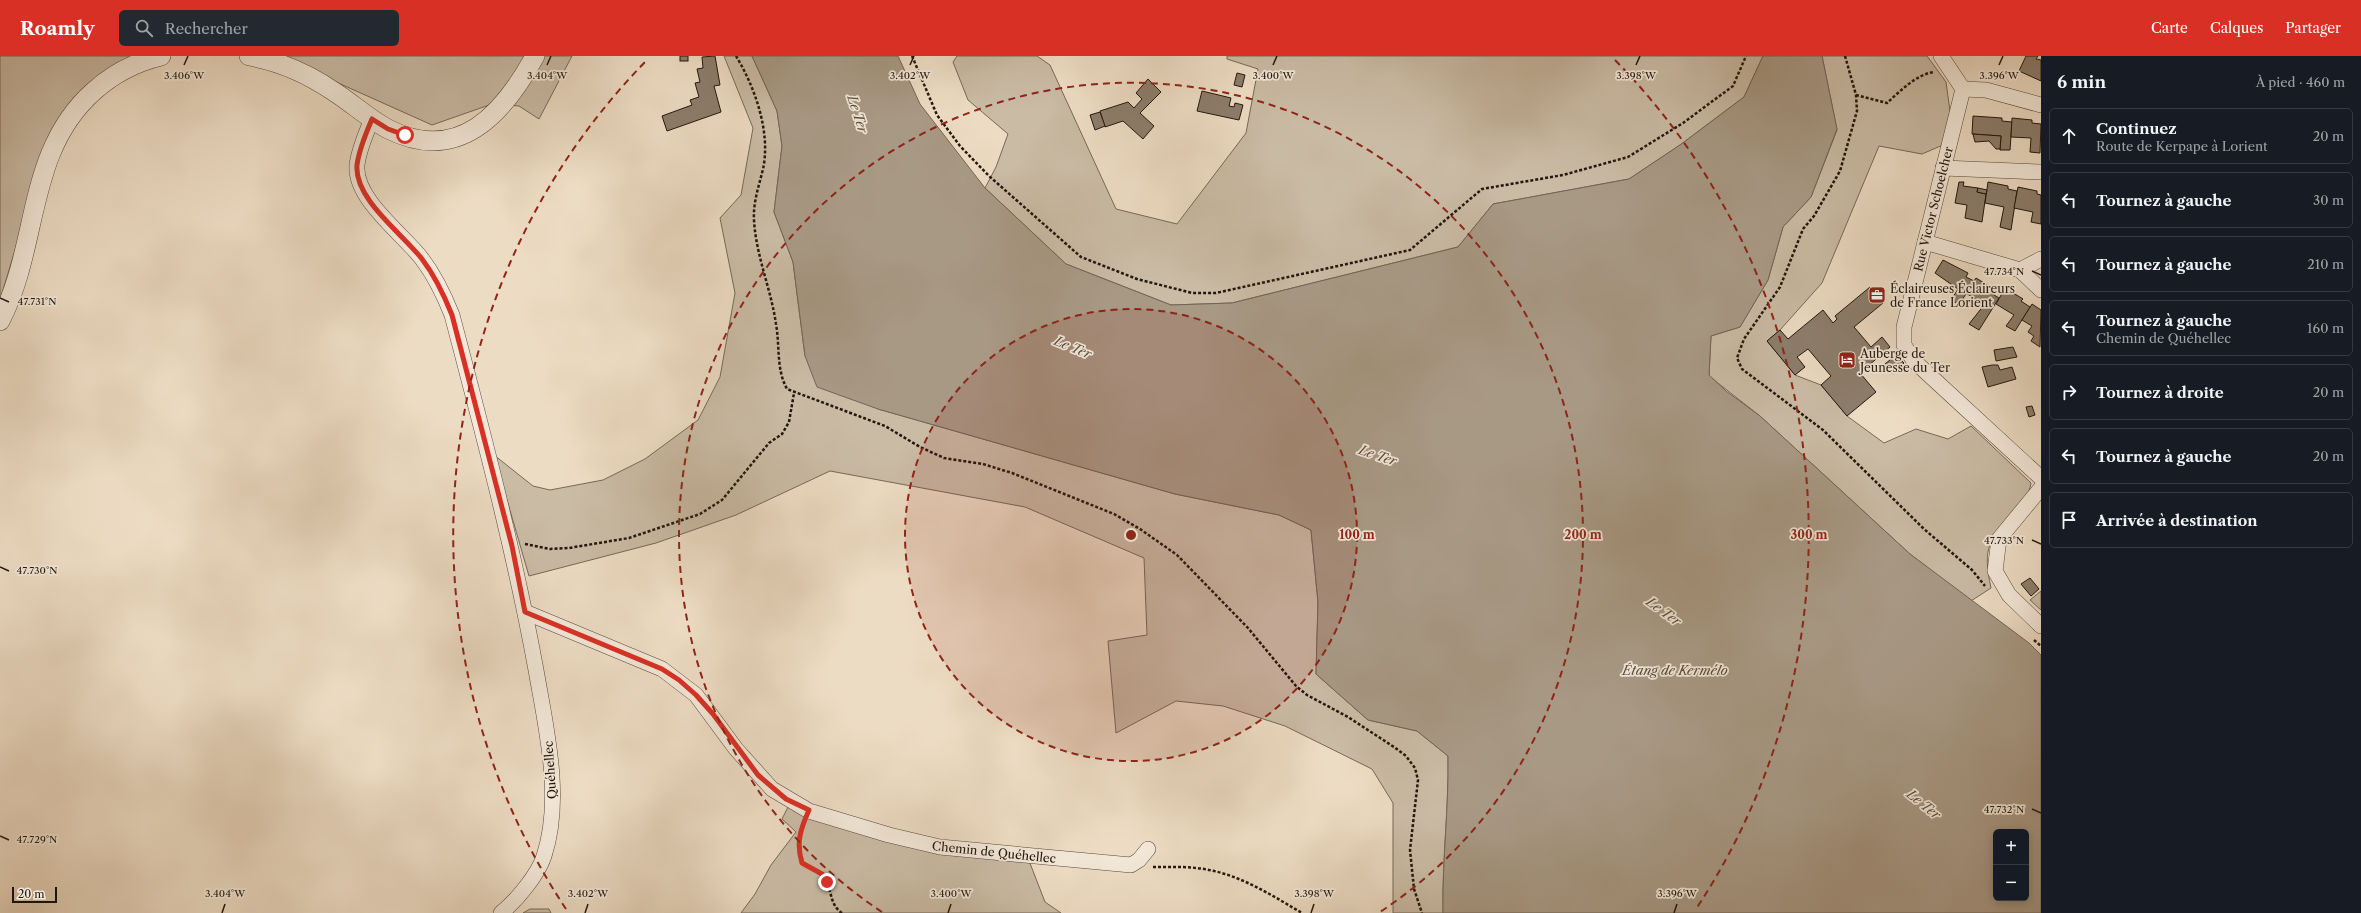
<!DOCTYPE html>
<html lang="fr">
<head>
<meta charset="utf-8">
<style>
	body { margin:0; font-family:"Libre Caslon Text",serif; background:#242831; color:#f1f3f6 }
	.controls { position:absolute; right:12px; bottom:12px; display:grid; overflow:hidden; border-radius:6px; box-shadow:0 2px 10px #0003 }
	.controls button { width:36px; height:36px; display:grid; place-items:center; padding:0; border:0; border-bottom:1px solid #363941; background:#171b24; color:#f1f3f6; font:20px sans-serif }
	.scale { position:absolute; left:12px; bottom:10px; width:45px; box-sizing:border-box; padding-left:4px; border:2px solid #22170c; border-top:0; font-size:11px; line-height:14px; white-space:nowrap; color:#22170c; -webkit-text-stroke:3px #f3e8d9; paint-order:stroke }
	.stop { position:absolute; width:12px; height:12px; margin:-9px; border:3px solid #d93025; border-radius:50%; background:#fff }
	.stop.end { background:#d93025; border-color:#fff; box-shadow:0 1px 4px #0008 }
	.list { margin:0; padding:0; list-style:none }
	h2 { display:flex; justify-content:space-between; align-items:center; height:52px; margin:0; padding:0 16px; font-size:17px }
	h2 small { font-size:13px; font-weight:400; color:#9ea1a6 }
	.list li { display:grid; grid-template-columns:26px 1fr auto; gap:12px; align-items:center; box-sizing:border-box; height:56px; margin:0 8px 8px; padding:0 8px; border:1px solid #363941; border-radius:6px }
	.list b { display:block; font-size:15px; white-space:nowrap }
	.list p { margin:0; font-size:13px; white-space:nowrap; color:#9ea1a6 }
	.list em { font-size:13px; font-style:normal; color:#9ea1a6 }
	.icon { flex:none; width:22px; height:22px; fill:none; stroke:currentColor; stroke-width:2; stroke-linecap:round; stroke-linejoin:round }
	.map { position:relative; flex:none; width:2041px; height:857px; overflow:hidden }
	header { display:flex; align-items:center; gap:24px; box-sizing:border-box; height:56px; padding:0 20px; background:#d93025; color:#fff }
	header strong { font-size:19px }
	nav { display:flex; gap:22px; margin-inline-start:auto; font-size:14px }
	.search { width:280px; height:36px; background:#242831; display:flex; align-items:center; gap:10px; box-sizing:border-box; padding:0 14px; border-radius:6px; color:#9ea1a6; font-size:15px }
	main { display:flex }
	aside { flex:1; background:#171b24 }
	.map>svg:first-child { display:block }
	.green { fill:#cabba5; stroke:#766958 }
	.water { fill:#a89985; stroke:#726555; fill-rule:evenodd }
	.building { fill:#8c7d6c; stroke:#22170c }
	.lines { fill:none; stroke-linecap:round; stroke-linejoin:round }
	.minor-casing { stroke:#55483a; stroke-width:16 }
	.tertiary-casing { stroke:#55483a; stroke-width:20 }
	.path { stroke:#22170c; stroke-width:2.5; stroke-dasharray:3 2; stroke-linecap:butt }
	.minor { stroke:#f3e8d9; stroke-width:15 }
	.tertiary { stroke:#f3e8d9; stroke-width:19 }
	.route { stroke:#d93025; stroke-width:5 }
	.ticks { fill:none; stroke:#22170c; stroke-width:1.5 }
	.ring { fill:none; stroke:#8f2418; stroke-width:2; stroke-dasharray:7 5 }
	.labels { text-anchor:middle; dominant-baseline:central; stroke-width:3.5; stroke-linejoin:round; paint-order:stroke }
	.street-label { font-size:12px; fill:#22170c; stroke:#f3e8d9 }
	.poi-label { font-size:12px; fill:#22170c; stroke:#f3e8d9; text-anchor:start }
	.water-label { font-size:13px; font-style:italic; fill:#584b3c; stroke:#f3e8d9 }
	.ticks-label { font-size:10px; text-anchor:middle; fill:#22170c; stroke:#f3e8d9; stroke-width:3.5; stroke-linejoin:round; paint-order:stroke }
	.centre { fill:#8f2418; stroke:#f3e8d9; stroke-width:2 }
	.ring-label { font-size:12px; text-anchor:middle; font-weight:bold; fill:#8f2418; stroke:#f3e8d9; stroke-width:3.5; stroke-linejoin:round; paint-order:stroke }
</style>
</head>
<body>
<header>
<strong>Roamly</strong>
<div class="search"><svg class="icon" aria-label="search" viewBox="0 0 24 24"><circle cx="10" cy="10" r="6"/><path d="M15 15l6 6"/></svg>Rechercher</div>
<nav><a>Carte</a><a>Calques</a><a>Partager</a></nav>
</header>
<main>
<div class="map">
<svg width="2041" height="857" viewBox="0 0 2041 857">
	<rect width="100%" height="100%" fill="#eddcc4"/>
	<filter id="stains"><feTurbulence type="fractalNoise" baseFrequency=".005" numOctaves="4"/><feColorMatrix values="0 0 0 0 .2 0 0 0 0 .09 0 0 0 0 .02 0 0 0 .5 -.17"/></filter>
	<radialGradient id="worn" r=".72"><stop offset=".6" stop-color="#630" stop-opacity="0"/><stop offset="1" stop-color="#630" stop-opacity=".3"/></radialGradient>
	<g class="green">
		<path d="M0,0H146L127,2L40,111L0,244Z"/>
		<path d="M278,0H572L539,63L519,50L492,48L432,69Z"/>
		<path d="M724,0H752L777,55L782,90L774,156L793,206L805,300L878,353L1175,438L1279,459L1311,474L1318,546L1316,618L1368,664L1417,675L1448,700C1449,752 1442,804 1443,857H1393V747L1372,713L1285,670L1223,650L1176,645L1116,677L1108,585L1147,579L1144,502L1025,451L830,415L736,459L656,487L529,520L494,399L533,430L550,434L603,424L645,403L698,364L720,321L735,237L720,162L741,139L753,72Z"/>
		<path d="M957,0H1037L1050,9L1116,153L1177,168L1246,77L1258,13L1227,3V0H1763L1744,41L1680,89L1629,123L1493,148L1458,191L1232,247L1171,249L1066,208L985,132L996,111L1008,78L968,44L953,6Z"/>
		<path d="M1822,0H1927L1946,26L1950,55L1943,89L1922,98L1879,90L1822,227L1780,274L1767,285L1795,319L1821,329L1847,360L1884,387L1916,373L1948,383L1971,370L2031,427C2029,439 2024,444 2016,453C1989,483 1982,491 1991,532L1971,545L1910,498L1760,360L1709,320L1711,280L1740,271L1768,224L1783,171L1811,141L1837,74Z"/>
		<path d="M2041,535V554L2030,544Z"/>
		<path d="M790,747L889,779L1026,797L1045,846L1061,857H741L755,838L771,809L796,776L782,763Z"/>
		<path d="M530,853H549L551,857H523Z"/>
	</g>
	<path class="water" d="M752,0H898L920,48L985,132L1066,208L1171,249L1232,247L1458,191L1493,148L1629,123L1680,89L1744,41L1763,0H1822L1837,73L1811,141L1783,171L1768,224L1740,271L1711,280L1709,319L1726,335L1760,360L1910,498L2029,587L2041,599V857H1443C1442,804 1449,752 1448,700L1417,675L1368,664L1316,618L1318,546L1311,474L1279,459L1175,438L878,353L817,331L805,300L793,206L774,156L782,90L777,55ZM1996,776H2026V842H1996Z"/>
	<g class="building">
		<rect x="680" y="0" width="8" height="5"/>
		<path d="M715,0L720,29L714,30L721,56L667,75L662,60L692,49L690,44L699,41L695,27L700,26L697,13L703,12L702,1Z"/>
		<path d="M2026,0H2038L2036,3L2041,4V25L2019,15Z"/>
		<path d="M1237,17L1245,19L1242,31L1234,29Z"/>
		<path d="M1148,23L1161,36L1140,57L1154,70L1143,83L1123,65L1105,71L1100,55L1128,46L1134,52L1142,43L1136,37Z"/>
		<path d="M1202,35L1231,42L1229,50L1234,51L1235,47L1243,49L1239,64L1197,55Z"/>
		<path d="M1100,56L1105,70L1095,74L1090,59Z"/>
		<path d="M1973,60L2002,62V65L2012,66L2010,94H2000L2001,80L1972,78Z"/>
		<path d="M2012,62L2032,64V67L2041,68L2040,97L2030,96L2031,82L2011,81Z"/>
		<path d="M1973,78L2001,80L2000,93H1996L1989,85L1975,86Z"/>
		<path d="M1959,126H1964L1963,130L1978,132L1977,136L1986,138L1982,166L1965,162L1967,149L1955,147Z"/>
		<path d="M1988,126L2008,130V133L2017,135L2011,174L2000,171L2004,151L1985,147Z"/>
		<path d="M2018,131L2037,135V138L2041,139V168L2031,166L2033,156L2014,152Z"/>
		<path d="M1978,132L1987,134L1986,138L1977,136Z"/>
		<path d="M1943,204L1968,217L1966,221L1974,225L1959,249L1951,244L1958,233L1935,217Z"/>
		<path d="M1976,222L1994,233L1991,237L1999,242L1979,274L1969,268L1984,249L1966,237Z"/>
		<path d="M1870,231L1883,247L1854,271L1871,291L1882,281L1890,291L1860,317L1876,336L1847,360L1821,329L1831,320L1808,293L1797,301L1805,311L1795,319L1767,285L1780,274L1788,283L1823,254L1833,267L1837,263L1835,260Z"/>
		<path d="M2005,232L2023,243L2021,245L2030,251L2015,275L2006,270L2014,259L1996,248Z"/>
		<path d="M2032,248L2041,254L2040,291L2031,285L2034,280L2028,276L2032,270L2022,264Z"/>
		<path d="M2013,291L2017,301L1996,305L1994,294Z"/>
		<path d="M1896,299L1904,307L1892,317L1885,308Z"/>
		<path d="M1992,309H1998L2000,314L2012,311L2016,323L1988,331L1982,311Z"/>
		<path d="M2032,350L2035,359L2029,361L2026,351Z"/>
		<path d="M2030,522L2039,533L2031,540L2021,528Z"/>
	</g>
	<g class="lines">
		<g class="minor-casing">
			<g id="minor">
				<path d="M1941,0L1963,33L1904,271V289L1914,305L2041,422"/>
				<path d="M1963,33L1986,34L2041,49"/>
				<path d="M372,63C366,77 359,93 357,109C354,143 403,178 422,203C435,220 444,239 452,259C483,377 514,494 536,614C546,672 563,742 544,800C538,819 516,845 501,857"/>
				<path d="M1943,112L2041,116"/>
				<path d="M1925,186L2020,214L2041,234"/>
				<path d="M2020,214L2041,203"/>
				<path d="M2041,432L1999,483L1995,515L2009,539L2041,570"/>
				<path d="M525,556L662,613L696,639L736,693L772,733L809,755L889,779L940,791L1131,809L1139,804L1148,793"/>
			</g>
		</g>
		<g class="tertiary-casing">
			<g id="tertiary">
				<path d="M249,0C278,5 308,18 333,35C352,47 369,63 388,73C459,109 504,57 535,0"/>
				<path d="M0,265C40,189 25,96 94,35C114,17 136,6 161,0"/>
			</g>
		</g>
		<g class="path">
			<path d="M736,0C755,31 771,77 763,113C759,130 753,146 754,164C756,200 771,233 776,268C780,290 776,313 787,333L885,370L920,391L944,402L983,408L1012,417L1114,458L1140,473L1177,499L1248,572L1296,630L1307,639L1348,661L1394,691L1406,700L1415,712L1418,724L1410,794L1414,833L1422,857"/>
			<path d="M912,0L937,59L960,90L989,120L1081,201L1137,223L1192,237H1216L1410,194L1482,133L1563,119L1628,101L1683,67L1733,30L1746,0"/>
			<path d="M1845,0L1856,39L1857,55L1840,115L1814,160L1803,173L1780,231L1744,283L1737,302L1742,313L1823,374L1924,473L1972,514L1985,530"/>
			<path d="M1856,39L1887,47C1900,35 1917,18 1934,16"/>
			<path d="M525,488L550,493L569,492L629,482L700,458L722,444L769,387L782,378L789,366L794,337"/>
			<path d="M2034,584L2041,590"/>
			<path d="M803,767L798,786L803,807C808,811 817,813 822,818C833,831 828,848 842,857"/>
			<path d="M1153,811C1172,811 1191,810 1209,814C1242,820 1273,840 1302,857"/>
		</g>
		<use href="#minor" class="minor"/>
		<use href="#tertiary" class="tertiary"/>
	</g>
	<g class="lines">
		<path class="route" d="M405,79L388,73L372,63C366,77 359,93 357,109C354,143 403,178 422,203C435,220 444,239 452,259L512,490L525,556L662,613L679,624L696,639L713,658L758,719L786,743L809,754C800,774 796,787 802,807L822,818L827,826"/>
	</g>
	<path class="ticks" d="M184,9L188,0M547,9L551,0M910,9L914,0M1273,9L1277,0M1636,9L1640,0M1999,9L2003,0M2032,215L2041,219M0,242L9,246M2032,484L2041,488M0,511L9,515M2032,753L2041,757M0,780L9,784M222,857L225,848M585,857L588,848M948,857L951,848M1311,857L1314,848M1674,857L1677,848"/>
	<circle cx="1131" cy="479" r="226" fill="#8f2418" fill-opacity=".12"/>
	<g class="ring">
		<circle cx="1131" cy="479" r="226"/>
		<path d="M882 856A452 452 0 1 1 1380 856"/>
		<path d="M566 853A678 678 0 0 1 647 4M1615 4A678 678 0 0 1 1696 853"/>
	</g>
	<defs>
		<g id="office-square" transform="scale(0.9)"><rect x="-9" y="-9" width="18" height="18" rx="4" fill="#8f2418" stroke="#f3e8d9"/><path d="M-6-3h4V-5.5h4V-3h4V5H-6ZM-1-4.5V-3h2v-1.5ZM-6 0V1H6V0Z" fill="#fff"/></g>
		<g id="hotel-square" transform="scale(0.9)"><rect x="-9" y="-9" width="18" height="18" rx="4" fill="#8f2418" stroke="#f3e8d9"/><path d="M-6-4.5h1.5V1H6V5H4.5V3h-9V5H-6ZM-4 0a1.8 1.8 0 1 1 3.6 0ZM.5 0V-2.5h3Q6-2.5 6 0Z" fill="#fff"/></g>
	</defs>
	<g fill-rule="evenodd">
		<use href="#office-square" x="1877" y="239"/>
		<use href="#hotel-square" x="1847" y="304"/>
	</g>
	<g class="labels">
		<g class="street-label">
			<text transform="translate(1933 153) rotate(-76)">Rue Victor Schoelcher</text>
			<text transform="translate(550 714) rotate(-94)">Quéhellec</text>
			<text transform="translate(994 796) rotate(6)">Chemin de Quéhellec</text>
		</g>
		<g class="poi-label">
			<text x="1890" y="232">Éclaireuses Éclaireurs<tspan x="1890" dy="14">de France Lorient</tspan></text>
			<text x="1860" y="297">Auberge de<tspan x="1860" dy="14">Jeunesse du Ter</tspan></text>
		</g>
		<g class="water-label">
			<text transform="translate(858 58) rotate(72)">Le Ter</text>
			<text transform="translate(1073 291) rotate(22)">Le Ter</text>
			<text transform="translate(1378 399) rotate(19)">Le Ter</text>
			<text transform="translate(1664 555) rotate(36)">Le Ter</text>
			<text x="1675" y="614">Étang de Kermélo</text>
			<text transform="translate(1924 748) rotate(39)">Le Ter</text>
		</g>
	</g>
	<g class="ticks-label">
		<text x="184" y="23">3.406°W</text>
		<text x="547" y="23">3.404°W</text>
		<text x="910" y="23">3.402°W</text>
		<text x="1273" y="23">3.400°W</text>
		<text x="1636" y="23">3.398°W</text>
		<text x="1999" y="23">3.396°W</text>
		<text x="2004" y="219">47.734°N</text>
		<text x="37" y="249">47.731°N</text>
		<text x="2004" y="488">47.733°N</text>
		<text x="37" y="518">47.730°N</text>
		<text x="2004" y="757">47.732°N</text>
		<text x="37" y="787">47.729°N</text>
		<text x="225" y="841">3.404°W</text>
		<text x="588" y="841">3.402°W</text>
		<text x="951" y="841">3.400°W</text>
		<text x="1314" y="841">3.398°W</text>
		<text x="1677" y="841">3.396°W</text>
	</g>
	<circle cx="1131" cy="479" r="6" class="centre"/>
	<g class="ring-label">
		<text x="1357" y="483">100 m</text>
		<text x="1583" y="483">200 m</text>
		<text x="1809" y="483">300 m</text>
	</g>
	<rect width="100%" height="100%" filter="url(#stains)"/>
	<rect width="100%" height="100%" fill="url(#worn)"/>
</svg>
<div class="controls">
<button>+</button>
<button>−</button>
</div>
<div class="scale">20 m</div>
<div class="stop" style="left:405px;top:79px"></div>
<div class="stop end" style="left:827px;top:826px"></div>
</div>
<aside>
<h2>6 min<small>À pied · 460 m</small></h2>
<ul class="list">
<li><svg class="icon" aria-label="ahead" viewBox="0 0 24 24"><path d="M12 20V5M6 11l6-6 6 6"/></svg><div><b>Continuez</b><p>Route de Kerpape à Lorient</p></div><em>20 m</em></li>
<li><svg class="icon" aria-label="left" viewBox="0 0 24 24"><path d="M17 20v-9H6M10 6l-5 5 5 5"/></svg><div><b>Tournez à gauche</b></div><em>30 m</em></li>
<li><svg class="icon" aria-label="left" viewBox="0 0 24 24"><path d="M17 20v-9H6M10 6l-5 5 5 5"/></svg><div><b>Tournez à gauche</b></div><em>210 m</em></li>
<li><svg class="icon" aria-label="left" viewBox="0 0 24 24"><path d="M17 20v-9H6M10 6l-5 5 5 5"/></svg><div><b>Tournez à gauche</b><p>Chemin de Quéhellec</p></div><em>160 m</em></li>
<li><svg class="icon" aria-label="right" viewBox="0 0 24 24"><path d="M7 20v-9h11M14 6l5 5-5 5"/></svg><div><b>Tournez à droite</b></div><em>20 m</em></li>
<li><svg class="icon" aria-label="left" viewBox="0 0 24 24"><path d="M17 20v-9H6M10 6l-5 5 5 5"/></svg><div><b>Tournez à gauche</b></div><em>20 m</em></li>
<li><svg class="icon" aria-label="arrive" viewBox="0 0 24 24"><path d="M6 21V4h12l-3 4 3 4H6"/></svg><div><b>Arrivée à destination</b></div></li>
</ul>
</aside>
</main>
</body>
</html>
